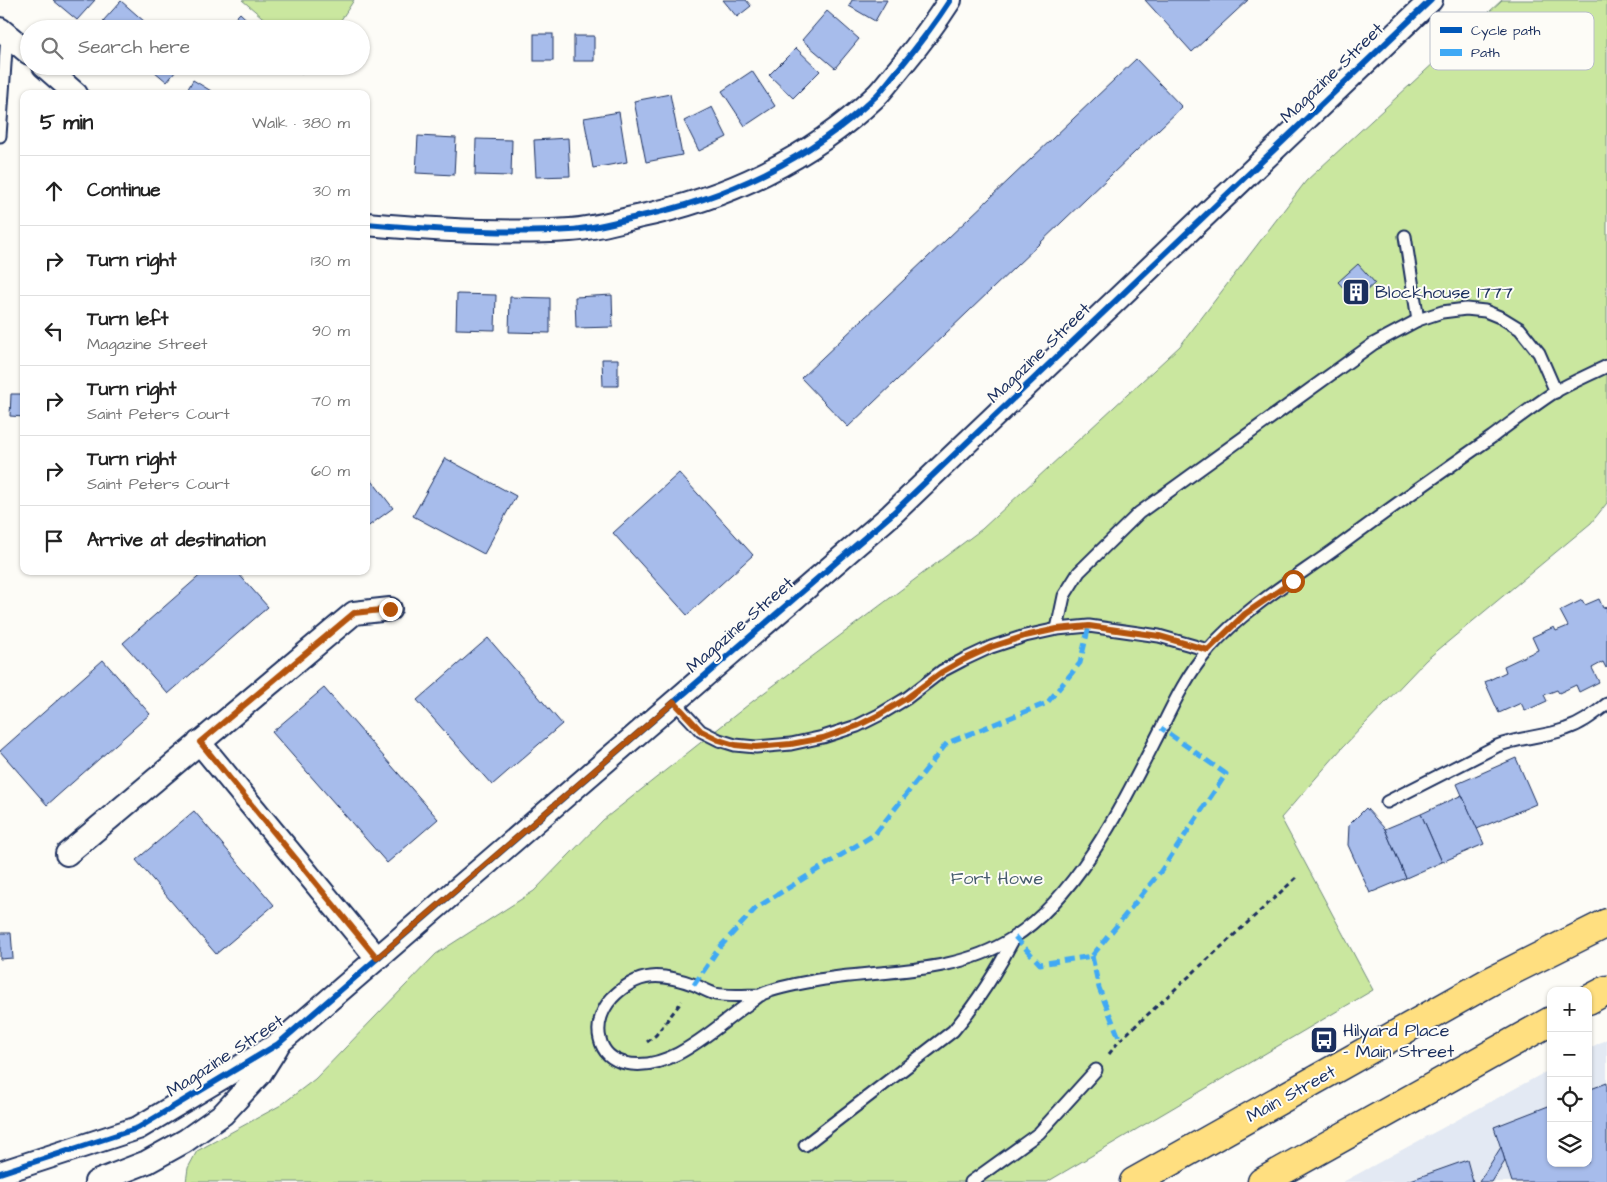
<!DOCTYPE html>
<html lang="en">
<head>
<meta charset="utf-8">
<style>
	body { margin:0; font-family:"Architects Daughter",sans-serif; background:#f6f6f6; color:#222 }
	.controls { position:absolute; right:15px; bottom:15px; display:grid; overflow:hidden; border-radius:10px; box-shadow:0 1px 4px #0004 }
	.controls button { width:45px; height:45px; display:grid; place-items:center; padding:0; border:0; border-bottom:1px solid #e0e0e0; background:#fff; color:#222; font:25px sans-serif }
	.stop { position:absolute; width:15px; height:15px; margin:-11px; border:4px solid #b45309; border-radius:50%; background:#fff }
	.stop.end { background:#b45309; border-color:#fff; box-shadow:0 1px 5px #0008 }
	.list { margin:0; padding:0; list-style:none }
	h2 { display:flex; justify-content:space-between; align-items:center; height:65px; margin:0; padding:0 20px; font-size:21px }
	h2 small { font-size:16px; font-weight:400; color:#767676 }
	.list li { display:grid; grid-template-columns:32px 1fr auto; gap:15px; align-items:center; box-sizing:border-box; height:70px; padding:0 20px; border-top:1px solid #e0e0e0 }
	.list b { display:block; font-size:19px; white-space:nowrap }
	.list p { margin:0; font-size:16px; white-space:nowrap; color:#767676 }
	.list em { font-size:16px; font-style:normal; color:#767676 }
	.icon { flex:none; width:28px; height:28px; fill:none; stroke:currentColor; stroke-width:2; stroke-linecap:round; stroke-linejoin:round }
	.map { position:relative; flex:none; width:1607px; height:1182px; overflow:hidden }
	.search { position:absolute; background:#fff; box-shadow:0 1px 4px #0004; left:20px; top:20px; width:350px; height:55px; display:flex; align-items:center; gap:12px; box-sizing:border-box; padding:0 18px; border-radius:28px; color:#767676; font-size:19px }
	.panel { position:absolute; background:#fff; box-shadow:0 1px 4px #0004; left:20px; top:90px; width:350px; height:485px; border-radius:10px }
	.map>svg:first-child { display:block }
	.built { fill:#e3e9f3 }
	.green { fill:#cae79f; stroke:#728b7e }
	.building { fill:#a7bceb; stroke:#1b2f5e }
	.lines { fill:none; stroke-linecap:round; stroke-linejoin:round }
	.service-casing { stroke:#1b2f5e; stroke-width:15 }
	.minor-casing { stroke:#1b2f5e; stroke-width:26 }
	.primary-casing { stroke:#1b2f5e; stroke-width:31 }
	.path { stroke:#1b2f5e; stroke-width:3; stroke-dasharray:5 4; stroke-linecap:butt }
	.service { stroke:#fdfcf7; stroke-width:11 }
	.minor { stroke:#fdfcf7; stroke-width:22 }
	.primary { stroke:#ffdf80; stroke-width:28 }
	.quiet { stroke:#3fa9f5; stroke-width:5; stroke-dasharray:10 5; stroke-linecap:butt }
	.cycleway-casing { stroke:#fdfcf7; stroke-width:9 }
	.cycleway { stroke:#0057b8; stroke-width:6 }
	.route { stroke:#b45309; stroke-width:6 }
	.labels { text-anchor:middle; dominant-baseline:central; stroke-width:4; stroke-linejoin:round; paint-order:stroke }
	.street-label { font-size:18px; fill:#1b2f5e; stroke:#fdfcf7 }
	.poi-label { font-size:18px; fill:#1b2f5e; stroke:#fdfcf7; text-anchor:start }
	.park-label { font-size:18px; fill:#475d6e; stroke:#fdfcf7 }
	.key { fill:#fdfcf7; stroke:#b9bec9; stroke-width:1 }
	.key-label { font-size:14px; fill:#1b2f5e }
</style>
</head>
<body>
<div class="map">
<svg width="1607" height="1182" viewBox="0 0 1607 1182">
	<rect width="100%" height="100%" fill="#fdfcf7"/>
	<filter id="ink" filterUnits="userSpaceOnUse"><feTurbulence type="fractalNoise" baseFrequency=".02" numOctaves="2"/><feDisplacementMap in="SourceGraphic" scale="10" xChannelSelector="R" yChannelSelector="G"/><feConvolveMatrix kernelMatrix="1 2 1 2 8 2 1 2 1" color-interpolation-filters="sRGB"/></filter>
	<g filter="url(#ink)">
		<path class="built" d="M1607,1039V1182H1343L1551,1069V1163H1588V1049Z"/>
		<g class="green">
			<path d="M242,0H354L335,29H284L268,22Z"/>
			<path d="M1502,0H1607V503L1591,523L1426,660L1343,747L1281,818L1373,990L1047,1182H186L188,1168L197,1151L281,1105L315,1079L436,954L534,891L603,820L753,701L982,529L1180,346L1306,181Z"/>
		</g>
		<g class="building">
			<path d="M53,0H95L77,20Z"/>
			<path d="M723,0H746L751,6L737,17Z"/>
			<path d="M852,0H887L875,21L849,6Z"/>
			<path d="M1145,0H1248L1192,52Z"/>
			<path d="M121,1L145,22L140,29H112L103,21Z"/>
			<path d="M827,11L859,39L835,68L802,40Z"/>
			<path d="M240,13L257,29H225Z"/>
			<rect x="534" y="34" width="19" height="27"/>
			<rect x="574" y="36" width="20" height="25"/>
			<path d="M796,48L820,71L793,98L769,75Z"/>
			<path d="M1136,59L1182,107L848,427L801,378Z"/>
			<path d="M148,66H180L167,82Z"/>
			<path d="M285,66H305L302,74Z"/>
			<path d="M752,71L775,106L745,126L722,91Z"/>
			<path d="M193,80L216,94H185Z"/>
			<path d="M670,94L682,155L646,162L634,101Z"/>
			<path d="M712,107L727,137L699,151L684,121Z"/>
			<path d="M619,112L627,162L593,168L584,118Z"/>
			<path d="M418,136L456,138L454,175L416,173Z"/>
			<path d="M568,138L570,176L536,177L534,140Z"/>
			<path d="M476,139L512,140L511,176L475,175Z"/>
			<path d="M1358,264L1375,283L1355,301L1338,282Z"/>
			<path d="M457,294L496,295L495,330L456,329Z"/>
			<path d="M612,295L613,327L576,328L575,297Z"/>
			<path d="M510,297L550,298V333L509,332Z"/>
			<path d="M602,359H618V386H603Z"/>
			<path d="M11,394H24V417L10,416Z"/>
			<path d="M445,458L516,496L484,554L413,516Z"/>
			<path d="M366,473L393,508L366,528Z"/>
			<path d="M679,473L753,555L687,615L613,533Z"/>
			<path d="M205,571H236L268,607L168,694L123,643Z"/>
			<path d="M1599,599L1603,608L1607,607V667L1606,668L1603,662L1592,668L1599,682L1579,692L1576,685L1559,693L1557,690L1544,695L1547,701L1525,711L1521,703L1499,713L1485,682L1506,672L1504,666L1538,650L1532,637L1554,627L1556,631L1568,626L1560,611L1582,600L1585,605Z"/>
			<path d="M488,638L562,724L492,785L417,700Z"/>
			<path d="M103,660L150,714L47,805L0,751Z"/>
			<path d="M324,688L438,819L387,863L272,732Z"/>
			<path d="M1516,758L1536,804L1477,829L1457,784Z"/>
			<path d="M1462,795L1484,844L1442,862L1421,814Z"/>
			<path d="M1366,808L1385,829L1406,878L1370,893L1348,845L1349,825Z"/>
			<path d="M194,811L274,905L216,954L136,860Z"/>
			<path d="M1421,814L1442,862L1406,878L1385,829Z"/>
			<path d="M0,933H11L13,958L0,959Z"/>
			<path d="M1607,1083V1180L1602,1182H1512L1494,1127L1551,1105V1163H1588V1090Z"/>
			<path d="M1501,1147L1505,1161L1492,1182H1479Z"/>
			<path d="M1467,1160L1473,1182H1405Z"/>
		</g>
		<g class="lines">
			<g class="service-casing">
				<g id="service">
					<path d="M0,136L7,35"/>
					<path d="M1405,236L1418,320"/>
					<path d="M1057,629L1064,596L1079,572L1139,513L1373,344L1418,320L1442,312L1466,309L1485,311L1502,318L1520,329L1539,353L1556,392"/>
					<path d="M674,702L701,731L719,740L735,745L756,747L791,744L823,737L857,726L879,715L907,698L942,671L963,660L991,647L1025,636L1057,629L1089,626L1159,636L1208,650"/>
					<path d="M1387,802L1497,746C1519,737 1544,737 1566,729C1582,724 1594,714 1607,704"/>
					<path d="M761,995C747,995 729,997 715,994C709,992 701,988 695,985C662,973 638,971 612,998C603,1008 596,1024 600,1039C603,1052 612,1060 625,1063C669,1073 711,1031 744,1007C750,1003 756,998 762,994C778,987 796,984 813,981C878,969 953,976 1011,939C1079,897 1126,797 1162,727C1175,700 1189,672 1209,649C1245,608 1294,579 1338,547C1389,509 1440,473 1492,437C1512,422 1532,407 1553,393C1570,383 1589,375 1607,366"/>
					<path d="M805,1145L953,1031C977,1003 997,971 1014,938"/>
					<path d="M971,1182L1039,1133L1096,1070"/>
				</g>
			</g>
			<g class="minor-casing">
				<g id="minor">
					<path d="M0,29L29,53"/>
					<path d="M44,66L76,94"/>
					<path d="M366,224C433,230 503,234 570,230C592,229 615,222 637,217C726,199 810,159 876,96C884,88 891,78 898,70C917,47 934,25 950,0"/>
					<path d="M199,742L377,958"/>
					<path d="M67,854L354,613L390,609"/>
					<path d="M0,1173L138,1128L278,1044L891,515L1431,0"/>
					<path d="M96,1182L147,1162L185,1141L223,1114L260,1074L277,1047"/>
				</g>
			</g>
			<g class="primary-casing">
				<g id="primary">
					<path d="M1588,1000L1607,990"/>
					<path d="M1134,1182L1491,981L1607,923"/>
					<path d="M1262,1182L1551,1021"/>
				</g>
			</g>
			<g class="path">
				<path d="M647,1042L656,1035L682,1001"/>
				<path d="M1109,1054L1120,1040L1296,878"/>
			</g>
			<use href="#service" class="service"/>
			<use href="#minor" class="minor"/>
			<use href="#primary" class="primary"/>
			<g class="quiet">
				<path d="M1015,937L1040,964L1092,956L1161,871L1226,774L1161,728"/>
				<path d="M1092,956L1099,988L1120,1040"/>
				<path d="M694,985L719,948L756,908L875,834L947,743L1047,703L1080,663L1089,626"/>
			</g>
			<g class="cycleway-casing">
				<g id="cycleway">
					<path d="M366,224C433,230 503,234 570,230C592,229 615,222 637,217C726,199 810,159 876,96C884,88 891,78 898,70C917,47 934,25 950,0"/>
					<path d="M0,1173L138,1128L278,1044L891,515L1431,0"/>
				</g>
			</g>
			<use href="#cycleway" class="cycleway"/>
		</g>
	</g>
	<g class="lines" filter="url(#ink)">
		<path class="route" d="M390,609L354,613L200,742L377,958L674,702L701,731L719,740L735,745L756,747L791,744L823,738L857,726L879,715L907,698L942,672L963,660L991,647L1025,636L1057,629L1089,626L1159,636L1208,650L1245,614L1293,581"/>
	</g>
	<defs>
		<g id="building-square" transform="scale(1.4375)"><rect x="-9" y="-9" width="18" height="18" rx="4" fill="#1b2f5e" stroke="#fdfcf7"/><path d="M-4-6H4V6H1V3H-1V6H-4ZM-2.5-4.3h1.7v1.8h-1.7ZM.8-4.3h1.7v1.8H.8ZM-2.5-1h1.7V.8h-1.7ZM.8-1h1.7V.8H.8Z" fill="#fff"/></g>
		<g id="bus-square" transform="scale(1.4375)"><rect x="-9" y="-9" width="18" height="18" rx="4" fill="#1b2f5e" stroke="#fdfcf7"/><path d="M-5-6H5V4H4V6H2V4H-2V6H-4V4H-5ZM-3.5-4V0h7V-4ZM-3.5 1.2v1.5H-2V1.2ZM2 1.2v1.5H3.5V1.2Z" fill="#fff"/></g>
	</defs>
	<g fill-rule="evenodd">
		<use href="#building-square" x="1356" y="292"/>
		<use href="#bus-square" x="1324" y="1040"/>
	</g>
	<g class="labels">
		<g class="street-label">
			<text transform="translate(1332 73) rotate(-44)">Magazine Street</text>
			<text transform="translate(1039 353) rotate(-44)">Magazine Street</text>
			<text transform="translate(740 625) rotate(-41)">Magazine Street</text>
			<text transform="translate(225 1056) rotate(-33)">Magazine Street</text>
			<text transform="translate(1291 1094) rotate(-29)">Main Street</text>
		</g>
		<g class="poi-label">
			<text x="1375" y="292">Blockhouse 1777</text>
			<text x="1343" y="1030">Hilyard Place<tspan x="1343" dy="21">- Main Street</tspan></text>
		</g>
		<g class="park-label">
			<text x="997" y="878">Fort Howe</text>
		</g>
	</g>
	<rect x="1430" y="12" width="164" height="58" rx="8" class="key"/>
	<rect x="1440" y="27" width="22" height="6" fill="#0057b8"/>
	<rect x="1440" y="49" width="22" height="7" fill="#3fa9f5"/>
	<g class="key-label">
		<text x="1471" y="35">Cycle path</text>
		<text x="1471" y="57">Path</text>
	</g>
</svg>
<div class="controls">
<button>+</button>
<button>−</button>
<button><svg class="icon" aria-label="locate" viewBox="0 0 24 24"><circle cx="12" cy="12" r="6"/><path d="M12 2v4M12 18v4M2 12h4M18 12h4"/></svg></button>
<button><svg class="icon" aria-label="layers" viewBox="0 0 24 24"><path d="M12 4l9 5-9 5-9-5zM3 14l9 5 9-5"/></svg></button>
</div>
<div class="stop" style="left:1293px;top:581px"></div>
<div class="stop end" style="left:390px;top:609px"></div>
<div class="search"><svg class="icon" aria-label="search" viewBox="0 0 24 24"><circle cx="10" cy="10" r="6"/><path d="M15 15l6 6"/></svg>Search here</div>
<section class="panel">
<h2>5 min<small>Walk · 380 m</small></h2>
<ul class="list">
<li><svg class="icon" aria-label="ahead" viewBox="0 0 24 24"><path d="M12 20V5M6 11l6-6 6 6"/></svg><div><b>Continue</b></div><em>30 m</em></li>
<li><svg class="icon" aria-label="right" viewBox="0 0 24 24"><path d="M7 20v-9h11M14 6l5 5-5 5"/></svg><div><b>Turn right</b></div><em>130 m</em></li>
<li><svg class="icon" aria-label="left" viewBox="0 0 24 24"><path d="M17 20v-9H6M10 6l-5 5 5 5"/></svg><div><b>Turn left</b><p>Magazine Street</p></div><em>90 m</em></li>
<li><svg class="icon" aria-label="right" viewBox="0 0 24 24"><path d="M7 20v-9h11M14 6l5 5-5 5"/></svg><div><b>Turn right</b><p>Saint Peters Court</p></div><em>70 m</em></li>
<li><svg class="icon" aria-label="right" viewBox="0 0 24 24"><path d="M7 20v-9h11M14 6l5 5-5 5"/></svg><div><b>Turn right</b><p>Saint Peters Court</p></div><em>60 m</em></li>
<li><svg class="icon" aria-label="arrive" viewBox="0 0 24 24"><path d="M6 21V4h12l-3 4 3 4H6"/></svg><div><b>Arrive at destination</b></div></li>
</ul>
</section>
</div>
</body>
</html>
